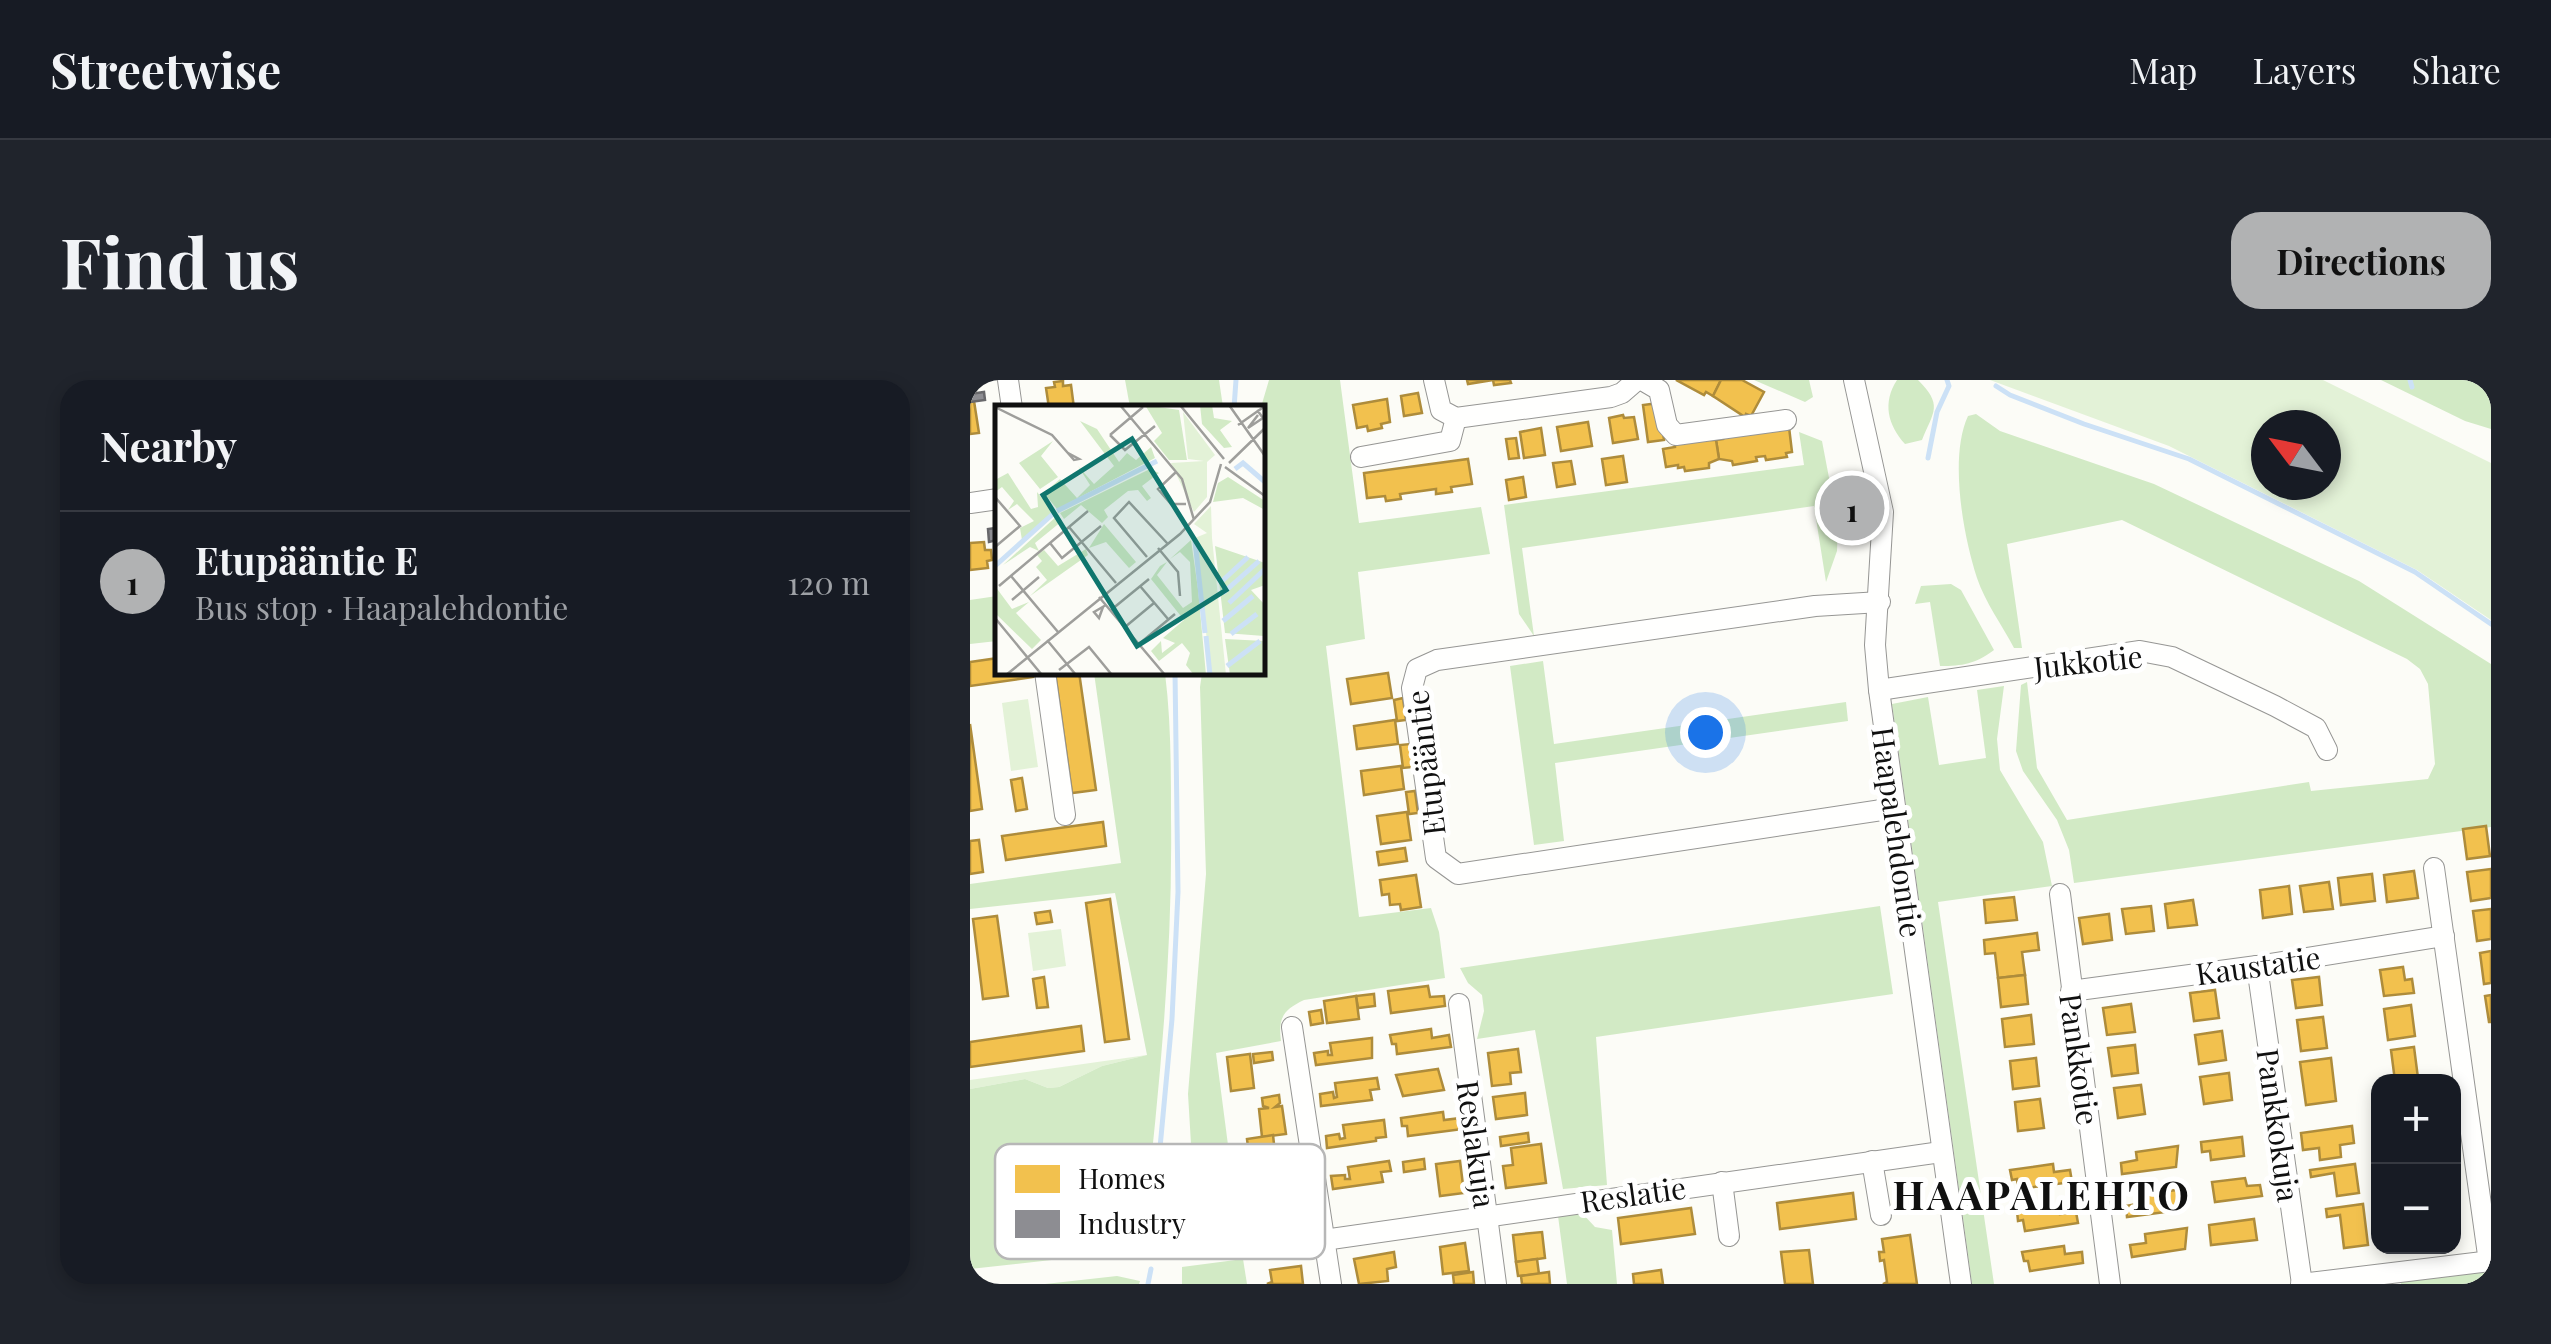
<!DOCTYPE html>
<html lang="en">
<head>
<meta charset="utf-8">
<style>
	body { margin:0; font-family:"Playfair Display",serif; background:#20242c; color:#f1f3f6 }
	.controls { position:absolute; right:30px; bottom:30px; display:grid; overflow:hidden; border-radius:20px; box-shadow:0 5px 15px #0003 }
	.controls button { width:90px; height:90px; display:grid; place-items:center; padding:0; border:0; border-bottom:2px solid #363941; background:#171b24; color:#f1f3f6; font:50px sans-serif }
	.compass { position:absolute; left:1281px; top:30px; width:90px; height:90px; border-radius:50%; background:#171b24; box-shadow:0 5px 15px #0003; rotate:302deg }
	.you { position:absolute; left:735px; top:352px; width:35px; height:35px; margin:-25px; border:8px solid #fff; border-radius:50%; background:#1a73e8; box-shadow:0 0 0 15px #1a73e833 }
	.badge { display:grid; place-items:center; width:65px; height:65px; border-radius:50%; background:#b1b2b3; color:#111; font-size:32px; font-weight:700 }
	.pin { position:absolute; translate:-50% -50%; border:5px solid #fff; box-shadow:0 2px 10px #0006 }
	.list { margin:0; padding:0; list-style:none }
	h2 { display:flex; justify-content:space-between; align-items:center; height:130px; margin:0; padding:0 40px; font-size:42px }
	h2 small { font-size:32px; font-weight:400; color:#9ea1a6 }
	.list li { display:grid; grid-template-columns:65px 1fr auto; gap:30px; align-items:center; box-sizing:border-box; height:140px; padding:0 40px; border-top:2px solid #363941 }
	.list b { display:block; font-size:38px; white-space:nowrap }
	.list p { margin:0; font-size:32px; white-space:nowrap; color:#9ea1a6 }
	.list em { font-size:32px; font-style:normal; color:#9ea1a6 }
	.map { position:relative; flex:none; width:1521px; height:904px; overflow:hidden; border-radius:30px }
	header { display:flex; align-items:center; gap:60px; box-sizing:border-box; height:140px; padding:0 50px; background:#171b24; border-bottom:2px solid #363941 }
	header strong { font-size:48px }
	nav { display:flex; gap:55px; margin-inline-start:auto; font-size:35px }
	.intro { display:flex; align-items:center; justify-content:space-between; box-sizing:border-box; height:240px; padding:0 60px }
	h1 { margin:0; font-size:70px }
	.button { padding:25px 45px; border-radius:30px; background:#b1b2b3; color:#111; font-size:35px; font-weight:700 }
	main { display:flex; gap:60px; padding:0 60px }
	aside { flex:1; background:#171b24; border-radius:30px; box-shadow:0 5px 15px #0003 }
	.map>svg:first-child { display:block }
	.green { fill:#e3f2d7; fill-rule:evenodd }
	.forest { fill:#d2eac5 }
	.homes { fill:#f2c14e; stroke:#ae8c3b; stroke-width:2.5 }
	.industry { fill:#8d8d92; stroke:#68686b; stroke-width:2.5 }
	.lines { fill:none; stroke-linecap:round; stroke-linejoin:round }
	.stream { stroke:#cce1f6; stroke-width:5 }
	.minor-casing { stroke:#969694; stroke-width:22 }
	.minor { stroke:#fffffe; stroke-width:20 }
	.labels { text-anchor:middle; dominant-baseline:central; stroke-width:10; stroke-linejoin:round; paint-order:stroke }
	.street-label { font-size:30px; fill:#101010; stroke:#fff }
	.district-label { font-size:40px; font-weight:bold; letter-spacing:2.5px; fill:#101010; stroke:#fff }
	.inset-river { fill:none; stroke:#cce1f6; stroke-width:5 }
	.inset-road { fill:none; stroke:#9e9e9b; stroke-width:2.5 }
	.view { fill:#0f766e; fill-opacity:0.15; stroke:#0f766e; stroke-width:5 }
	.inset-edge { fill:none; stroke:#101010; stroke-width:5 }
	.key { fill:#fff; stroke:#b7b7b7; stroke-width:2.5 }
	.key-label { font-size:28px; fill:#101010 }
</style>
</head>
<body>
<header>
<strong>Streetwise</strong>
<nav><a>Map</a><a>Layers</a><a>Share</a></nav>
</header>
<div class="intro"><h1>Find us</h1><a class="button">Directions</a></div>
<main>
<aside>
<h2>Nearby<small></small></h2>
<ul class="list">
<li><span class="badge">1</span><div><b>Etupääntie E</b><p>Bus stop · Haapalehdontie</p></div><em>120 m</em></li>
</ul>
</aside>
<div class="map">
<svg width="1521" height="904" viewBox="0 0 1521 904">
	<rect width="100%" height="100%" fill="#fcfcf7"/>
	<g class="green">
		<path d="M1020,0H1353L1521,83V240L1447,190L1199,66ZM1356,45V105H1296V45Z"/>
		<path d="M58,319L68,387L41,391L32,323Z"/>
		<path d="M91,549L96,586L63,591L58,553Z"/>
		<path d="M177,675L132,686L89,707L78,708L55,699L0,709V700Z"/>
	</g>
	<g class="forest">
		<path d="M155,0H249L253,27H160Z"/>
		<path d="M299,0H370L389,143L511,127L520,174L388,192L395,259L356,266L389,537L461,528L469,552L475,598L334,620C313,630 308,638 311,661L246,673L270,857L212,861L221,764L218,714L236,494L230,307L232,293L292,292L291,27Z"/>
		<path d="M784,0H839L843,17L835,22Z"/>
		<path d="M927,0H948C973,25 964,31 952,60L935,64C918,45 912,23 927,0Z"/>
		<path d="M1411,0H1521V49L1495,41Z"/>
		<path d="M1006,34L1030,51L1184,104L1389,201L1521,284V447L1104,503L1099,470L1087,440L1053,391L1046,371L1051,305L1057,302L1067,388L1097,440L1339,402L1341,411L1458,399L1465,384L1458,304L1450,289L1437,279L1152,140L1037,164L1052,268H1044C1032,245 1015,222 1007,198C993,155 979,77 998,36Z"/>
		<path d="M829,52L852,61L868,145L867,171L856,202L844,126L552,168L564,256L549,234L534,125L834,85Z"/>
		<path d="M981,204L991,210L1024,270C1005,284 993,286 970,286L960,222L945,224L951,206Z"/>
		<path d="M27,216V261L0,264V220Z"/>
		<path d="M573,281L584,364L876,322L878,341L585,383L594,461L564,465L540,286Z"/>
		<path d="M124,293H195C201,341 201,388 201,437C203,575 189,711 174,848L166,861L126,875L0,889V709L55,699L78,708L89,707L132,686L177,675L145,513L0,529V504L151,483Z"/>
		<path d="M1034,306L1027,359L1030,390L1073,462L1082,506L968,522L1024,904H1002L922,324L958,317L969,385L1016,378L1007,310Z"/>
		<path d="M910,526L923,614L626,657L637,805L593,809L565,650L507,659L514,631L512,615L498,603L490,588Z"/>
		<path d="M611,832L625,847L642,850L647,904H597L588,836Z"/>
		<path d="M273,879L277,904H212V887Z"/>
		<path d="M1521,891V904H1431L1430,901Z"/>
		<path d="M147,896L170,901L169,904H75Z"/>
	</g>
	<g class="homes">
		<path d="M497,0H540L541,3L524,5L523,0L498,4Z"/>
		<path d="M706,0H751L743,16L736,12L734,15Z"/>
		<path d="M751,0H772L794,12L781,36L776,34L775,37L743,16Z"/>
		<path d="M93,1V6L101,5L104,28H79L76,8L85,7L84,2Z"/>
		<path d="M448,13L452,33L434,36L431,16Z"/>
		<path d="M417,19L420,42L411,44L412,48L398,51L397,46L387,48L383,25Z"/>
		<path d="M4,21L9,53L0,54V22Z"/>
		<path d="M689,23L694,60L678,62L673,25Z"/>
		<path d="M653,35L654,38L664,37L668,59L643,63L639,38Z"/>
		<path d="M618,42L622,66L591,71L587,47Z"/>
		<path d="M819,47L822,72L816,73L817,77L796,80L795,76L786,77L787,81L763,85L762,81L749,79L746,60L753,59L752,56Z"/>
		<path d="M571,48L575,75L554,78L550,52Z"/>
		<path d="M546,58L549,78L539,79L536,59Z"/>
		<path d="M740,58L741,60H746L749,79L739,83V88L715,91L714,87L708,88V85L696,87L693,69L705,67V63Z"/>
		<path d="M653,76L657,102L636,105L632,79Z"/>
		<path d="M498,79L502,104L481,107L482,112L466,114V109L430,114L431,119L416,121L415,116L397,118L394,93Z"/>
		<path d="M601,81L605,104L587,107L583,83Z"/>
		<path d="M553,97L556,117L539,120L536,100Z"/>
		<path d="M14,162L15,170H21L22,180L17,181L18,188L0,190V163Z"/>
		<path d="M28,278V292H62L63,297L0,306V282Z"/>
		<path d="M85,292H109L126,410L102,413Z"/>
		<path d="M418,293L422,318L381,324L377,299Z"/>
		<path d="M433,318L436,340L427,341L424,320Z"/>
		<path d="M425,340L428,364L387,369L384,346Z"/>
		<path d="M0,344L12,429L0,431Z"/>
		<path d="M440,364L443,387L433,388L430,365Z"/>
		<path d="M431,386L434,409L394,415L391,391Z"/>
		<path d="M52,398L57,429L46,431L41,400Z"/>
		<path d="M445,411L448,433L439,434L436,412Z"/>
		<path d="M437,432L441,460L411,464L407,436Z"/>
		<path d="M133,442L136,466L36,480L32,456Z"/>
		<path d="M1516,446L1520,476L1497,479L1493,449Z"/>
		<path d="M9,460L13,492L0,494V461Z"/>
		<path d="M435,468L437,481L409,485L407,472Z"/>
		<path d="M1521,489V518L1501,521L1497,492Z"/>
		<path d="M1444,491L1448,518L1417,522L1414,495Z"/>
		<path d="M1402,494L1405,521L1371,525L1368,498Z"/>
		<path d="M446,495L451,527L431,530L430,524L420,525L419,514L412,515L410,500Z"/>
		<path d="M1359,502L1363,529L1334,532L1330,506Z"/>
		<path d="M1319,506L1322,534L1293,538L1290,510Z"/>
		<path d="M1044,517L1047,540L1016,543L1014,520Z"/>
		<path d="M140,519L159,659L135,662L116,523Z"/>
		<path d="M1223,520L1227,545L1198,548L1195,524Z"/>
		<path d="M1181,526L1184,551L1156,554L1152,529Z"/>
		<path d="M1521,529V559L1507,561L1503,531Z"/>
		<path d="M80,531L82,542L67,544L65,533Z"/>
		<path d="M1139,534L1142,560L1113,564L1109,538Z"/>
		<path d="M27,536L38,616L13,619L3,539Z"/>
		<path d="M1067,553L1069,570L1052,572L1055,595L1028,598L1025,573L1015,574L1014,560Z"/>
		<path d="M1521,571V603L1514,604L1510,573Z"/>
		<path d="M1433,587L1435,600L1442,599L1444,613L1414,616L1410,590Z"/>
		<path d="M1055,595L1058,624L1031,627L1028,598Z"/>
		<path d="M74,597L78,627L67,628L63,599Z"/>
		<path d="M1349,597L1352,625L1326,628L1322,600Z"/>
		<path d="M458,606L460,617L474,616L475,626L421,633L418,611Z"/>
		<path d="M1245,610L1249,638L1224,641L1220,613Z"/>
		<path d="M404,614L405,626L388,628L386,616Z"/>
		<path d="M1521,615V642H1519L1515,616Z"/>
		<path d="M386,616L389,639L357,643L354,621Z"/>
		<path d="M1161,624L1165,652L1137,655L1133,628Z"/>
		<path d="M1441,625L1445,656L1418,660L1414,629Z"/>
		<path d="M351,630L353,643L341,645L339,632Z"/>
		<path d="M1061,635L1064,664L1035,667L1032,639Z"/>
		<path d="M1353,637L1357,668L1331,671L1327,640Z"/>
		<path d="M111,646L114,671L0,687V662Z"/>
		<path d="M461,649L462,658L479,655L481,667L427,674L426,664H422L420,655Z"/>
		<path d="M1252,651L1256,680L1229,684L1225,655Z"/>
		<path d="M402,658V678L346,685L344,673L358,671V675H362L360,663Z"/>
		<path d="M1165,665L1168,693L1142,696L1138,668Z"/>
		<path d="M1444,667L1448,698L1425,701L1421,670Z"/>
		<path d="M548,669L551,692L540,693L541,704L522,706L518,673Z"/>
		<path d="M302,672L303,680L284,683L283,674Z"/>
		<path d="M280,674L284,708L261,711L257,677Z"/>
		<path d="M1066,678L1069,706L1043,709L1040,681Z"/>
		<path d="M1361,678L1366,721L1336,725L1330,682Z"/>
		<path d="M468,689L474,710L433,716L426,695Z"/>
		<path d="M1259,693L1262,720L1234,724L1230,697Z"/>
		<path d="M407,698L409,709L400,710L402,720L351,726L350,714L363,712L364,718L367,717L365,703Z"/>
		<path d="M1171,705L1175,734L1148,738L1144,708Z"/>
		<path d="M555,713L557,735L526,739L523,717Z"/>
		<path d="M309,715L310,723L305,727L312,726L316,754L292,757L289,729L299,728L293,726L292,718Z"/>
		<path d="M1070,719L1074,748L1048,751L1045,722Z"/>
		<path d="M473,732L474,740L491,738L493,749L438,756L437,746H432L431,738Z"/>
		<path d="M414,740L416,757L406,758V761L357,768L356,756L369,754L370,759L375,758L373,745Z"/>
		<path d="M1382,746L1384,763L1370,765L1371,777L1350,780L1349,768L1333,770L1331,753Z"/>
		<path d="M558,753L559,762L531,766L530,757Z"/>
		<path d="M303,755L304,764L278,767L277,759Z"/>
		<path d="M1272,757L1274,776L1241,780L1240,771L1232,772L1231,762Z"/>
		<path d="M571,764L576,803L536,808L533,786L543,785L541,768Z"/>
		<path d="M1208,766L1206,787L1152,794L1151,783L1167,780L1166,772Z"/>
		<path d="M454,779L455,789L434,792L433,782Z"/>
		<path d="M419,781L421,791L411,792L413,802L363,809L361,796L375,795V799H380L378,787Z"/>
		<path d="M490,781L494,813L470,816L466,784Z"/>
		<path d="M1083,784L1084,792L1100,790L1102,802L1048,809L1047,799L1042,800L1040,790Z"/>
		<path d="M1385,784L1389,813L1367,816L1364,793L1341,797L1340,790Z"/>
		<path d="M1275,798L1277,806L1290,805L1292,816L1245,822L1242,802Z"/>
		<path d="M1213,809L1214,818L1209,819L1211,830L1157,837L1156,826L1172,823L1171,815Z"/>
		<path d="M883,813L886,839L810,849L807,823Z"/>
		<path d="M1393,824L1398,865L1374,868L1370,835L1357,837L1356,829Z"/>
		<path d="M1089,825L1090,834L1106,832L1108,843L1055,851L1053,840L1048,841L1047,831Z"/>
		<path d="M721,828L725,854L651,864L648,838Z"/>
		<path d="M1284,839L1287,860L1241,865L1239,845Z"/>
		<path d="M1217,848L1215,869L1162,877L1160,865L1176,863L1175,854Z"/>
		<path d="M572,852L575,878L546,882L543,855Z"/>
		<path d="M940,855L947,904H913L917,902L914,880L910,881L909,872H914L912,859Z"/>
		<path d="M495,863L499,891L473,894L470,867Z"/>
		<path d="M1094,866L1095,874L1112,872L1113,883L1060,891L1058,881H1054L1052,872Z"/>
		<path d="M839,870L843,904H815L811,872Z"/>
		<path d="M424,872L426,887L417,889L418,901L389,904L384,879Z"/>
		<path d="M567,879L569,894L548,896L546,882Z"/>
		<path d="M331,886L333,904H297L302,902L300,890Z"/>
		<path d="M691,890L693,904H664L663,894Z"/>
		<path d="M503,892L504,904H484L483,895Z"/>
		<path d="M579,892L580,904H552L551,896Z"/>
	</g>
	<g class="industry">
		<path d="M14,12L15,20L0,22V14Z"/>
		<path d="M26,148L27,160L19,162L18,149Z"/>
	</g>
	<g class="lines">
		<g class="stream">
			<path d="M1440,0L1442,7"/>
			<path d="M1520,0L1521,6"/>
			<path d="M1026,6L1040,15L1114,44L1219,79L1445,192L1521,244"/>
			<path d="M264,28L266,0"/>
			<path d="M958,78L967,32L979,6L977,0"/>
			<path d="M180,875L202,639L208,512L205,292"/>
			<path d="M178,904L181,889"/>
		</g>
		<g class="minor-casing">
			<g id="minor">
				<path d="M38,0L42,28"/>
				<path d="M464,0L471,30L486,38L641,17L652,13L667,0"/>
				<path d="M672,0L689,10L697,45L706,55L816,40"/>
				<path d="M884,0L913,132L905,265L909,310L991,904"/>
				<path d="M391,77L480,61L486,38"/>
				<path d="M0,123L28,119"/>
				<path d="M910,222L845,226L467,280L447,289L442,308L466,478L488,494L925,428"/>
				<path d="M75,292L95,435"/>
				<path d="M909,310L1170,271L1202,277L1305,326L1346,348L1357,370"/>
				<path d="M1464,488L1519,882"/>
				<path d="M1090,514L1140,904"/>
				<path d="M1287,586L1332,904"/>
				<path d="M1101,611L1287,586L1474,556"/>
				<path d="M489,624L526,904"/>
				<path d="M322,647L361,904"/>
				<path d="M902,781L911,835"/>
				<path d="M752,802L759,856"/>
				<path d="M354,860L971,772"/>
				<path d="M1331,904L1521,881"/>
			</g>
		</g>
		<use href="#minor" class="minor"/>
	</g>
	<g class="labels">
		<g class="street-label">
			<text transform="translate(1118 281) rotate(-6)">Jukkotie</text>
			<text transform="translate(455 383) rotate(-97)">Etupääntie</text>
			<text transform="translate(928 452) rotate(82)">Haapalehdontie</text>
			<text transform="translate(1288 585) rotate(-8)">Kaustatie</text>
			<text transform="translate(1110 679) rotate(82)">Pankkotie</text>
			<text transform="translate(1309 745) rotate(82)">Pankkokuja</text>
			<text transform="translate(507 764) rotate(82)">Reslakuja</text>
			<text transform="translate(663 814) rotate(-8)">Reslatie</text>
		</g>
		<g class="district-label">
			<text x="1072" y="813">HAAPALEHTO</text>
		</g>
	</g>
	<g transform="translate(25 25)">
		<rect width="270" height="270" fill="#fcfcf7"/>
		<path d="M188,7L220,50L212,57V92L199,107L176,58L209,56L193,54ZM216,101L217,133L231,270H216L200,133L212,128L199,119Z" fill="#e3f2d7"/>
		<path d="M150,0L184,5L192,55H174L159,36L167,28ZM205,0H217L219,13L237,16L225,25L237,42L229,43L207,19ZM85,16L102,24L124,57L132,48L141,55L156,42L160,53L62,104L49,88L65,74L82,93L95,80L83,61L99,79L119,61ZM58,36L46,51L63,72L45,84L24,58ZM155,64L164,68L147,81L156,93L152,96L143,85L133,86L109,105L113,112L107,118L86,100L69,114L65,108ZM13,68L36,104L43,102L42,87L58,107L27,135L25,123L39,116L22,99L13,105L19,96L7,82L0,87V75ZM233,72L270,96V105L248,93L218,97L223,78ZM63,110L67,116L40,138L44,146L35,142L8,160ZM109,119L141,157L134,163L111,137L94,143ZM196,135L203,184L211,270H199L191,260L195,248L187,238L164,256L156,246L166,236L167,248L180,238L168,233L189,215L156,174L165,161L172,157L162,170L188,203L197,197L195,157L185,147L175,154ZM220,141L270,158V180L256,185L270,200L269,231L230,228ZM91,144L93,150L35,191L52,175L41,162L47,156L42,150L49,145L63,161ZM0,181L17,204L34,197L21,208L46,235L37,244L0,208ZM230,234L270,236V270H235Z" fill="#d2eac5"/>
		<path class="inset-river" d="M240,64L248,58L270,77M62,106L162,56M200,136L210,228M0,161L59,108M226,177L253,152M228,188L264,156M234,198L270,164M228,216L258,191M236,229L262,209M211,231L215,270M232,261L265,236"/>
		<path class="inset-road" d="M125,0L187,74L199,115M185,0L229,54M234,0L270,51M0,2L57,30L79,55L84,54L73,48M262,5L268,13L253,23L263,10M243,20L270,1M115,30L130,45L160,21M115,30L148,2M234,58L270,23M230,62L270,91M181,67L163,84L176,99H191M0,92L25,121L0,142M74,122L121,178M55,138L67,153L106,121M163,143L183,167L185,191M152,152L119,113L134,97L172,138M16,171L63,227M4,181L93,106M145,181L173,214M104,192L170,270M17,195L44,172M108,202L104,213L99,207L111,200M116,205L154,174M0,213L47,270M130,222L159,198M52,235L81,270M144,239L180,209M64,265L94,242L117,270M11,270L185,129L215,97L226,59"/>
		<path class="view" d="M137,34L231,185L142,241L48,90Z"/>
		<rect width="270" height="270" class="inset-edge"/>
	</g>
	<rect x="25" y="764" width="330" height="115" rx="15" class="key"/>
	<rect x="45" y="785" width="45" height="28" fill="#f2c14e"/>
	<rect x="45" y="830" width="45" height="28" fill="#8d8d92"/>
	<g class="key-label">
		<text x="108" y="809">Homes</text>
		<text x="108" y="854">Industry</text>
	</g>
</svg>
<div class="controls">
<button>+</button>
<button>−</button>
</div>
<svg class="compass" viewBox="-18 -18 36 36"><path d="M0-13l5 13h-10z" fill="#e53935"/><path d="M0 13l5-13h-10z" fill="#9ea1a6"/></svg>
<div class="you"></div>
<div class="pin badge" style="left:882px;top:128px">1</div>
</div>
</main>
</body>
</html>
